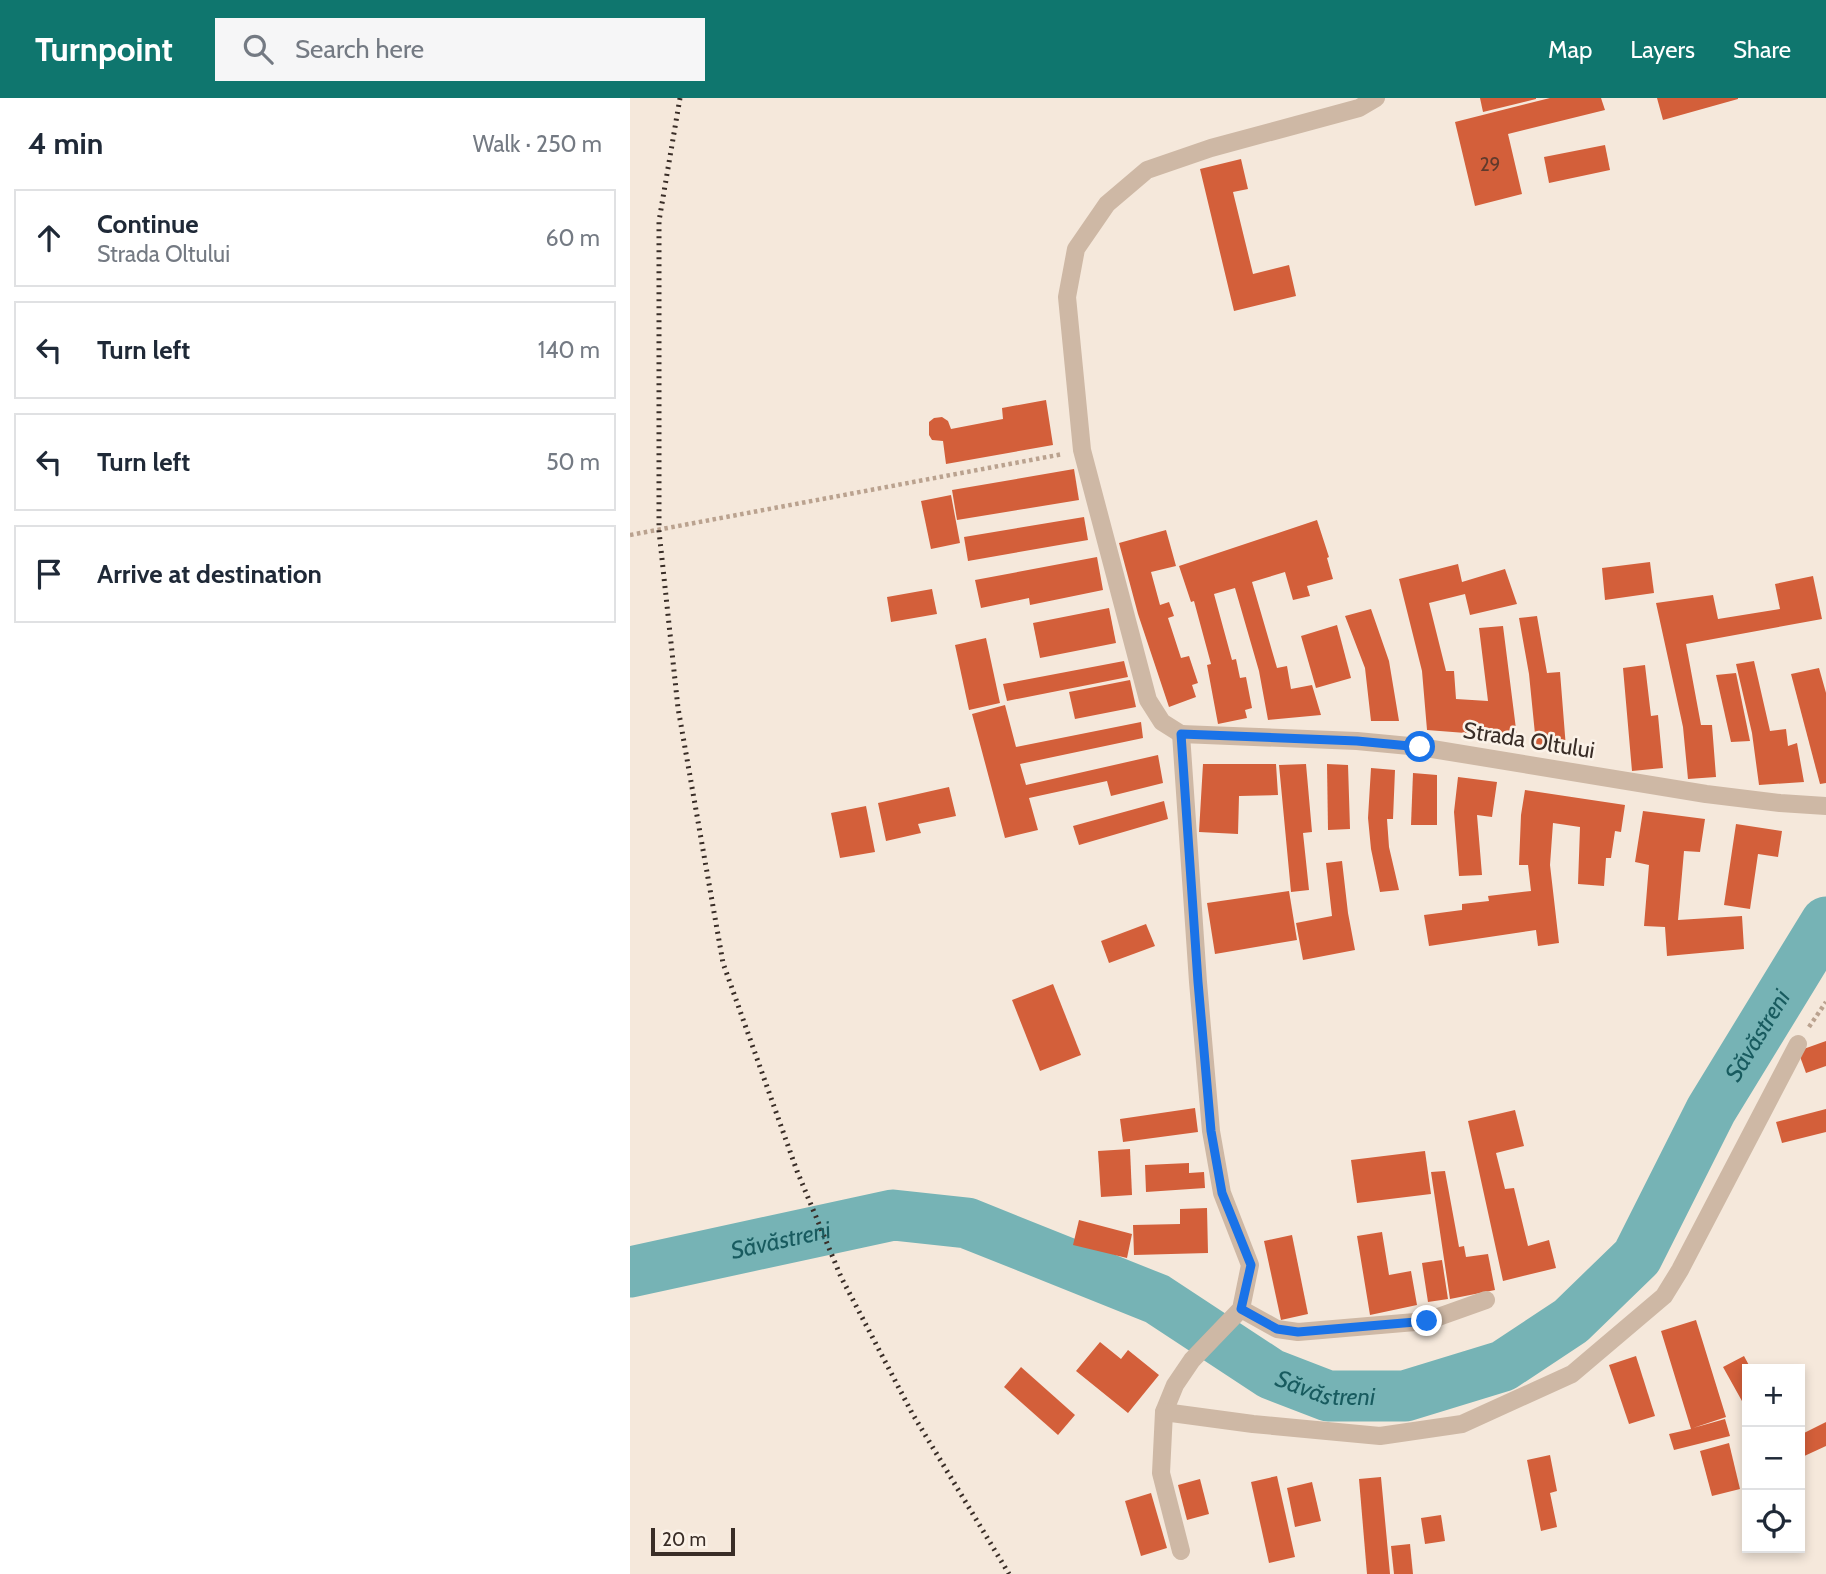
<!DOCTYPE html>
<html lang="en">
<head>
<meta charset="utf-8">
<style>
	body { margin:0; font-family:Cabin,sans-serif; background:#f6f6f7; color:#1f2937 }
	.controls { position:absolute; right:21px; bottom:21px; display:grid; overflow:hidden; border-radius:0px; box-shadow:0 4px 10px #0003 }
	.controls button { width:63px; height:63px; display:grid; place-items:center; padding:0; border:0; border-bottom:2px solid #e0e1e3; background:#fff; color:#1f2937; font:35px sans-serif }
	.scale { position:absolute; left:21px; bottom:18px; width:84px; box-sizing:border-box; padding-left:7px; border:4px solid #392d27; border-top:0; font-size:19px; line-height:24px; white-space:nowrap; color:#392d27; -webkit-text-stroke:5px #fbf2e8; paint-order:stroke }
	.stop { position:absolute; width:21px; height:21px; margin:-16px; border:5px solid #1a73e8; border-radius:50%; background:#fff }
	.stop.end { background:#1a73e8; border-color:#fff; box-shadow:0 2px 7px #0008 }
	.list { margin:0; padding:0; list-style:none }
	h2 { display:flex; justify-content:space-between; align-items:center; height:91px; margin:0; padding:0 28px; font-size:30px }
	h2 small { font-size:23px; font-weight:400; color:#747a83 }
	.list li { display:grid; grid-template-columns:46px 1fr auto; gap:21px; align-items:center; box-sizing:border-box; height:98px; margin:0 14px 14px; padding:0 14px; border:2px solid #e0e1e3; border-radius:0px }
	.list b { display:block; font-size:26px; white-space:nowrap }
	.list p { margin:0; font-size:23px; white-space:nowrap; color:#747a83 }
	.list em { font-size:23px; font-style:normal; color:#747a83 }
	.icon { flex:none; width:38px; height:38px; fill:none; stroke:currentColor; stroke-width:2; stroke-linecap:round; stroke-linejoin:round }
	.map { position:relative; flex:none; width:1196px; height:1476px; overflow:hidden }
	header { display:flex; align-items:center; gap:42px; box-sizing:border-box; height:98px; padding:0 35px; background:#0f766e; color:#fff }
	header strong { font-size:33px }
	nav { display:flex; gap:38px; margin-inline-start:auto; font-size:24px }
	.search { width:490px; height:63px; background:#f6f6f7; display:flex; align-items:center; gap:18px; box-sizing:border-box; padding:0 24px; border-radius:0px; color:#747a83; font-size:26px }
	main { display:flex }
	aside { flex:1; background:#fff }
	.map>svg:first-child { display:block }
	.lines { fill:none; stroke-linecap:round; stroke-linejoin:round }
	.river { stroke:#76b3b5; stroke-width:51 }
	.building { fill:#d35f3a }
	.path { stroke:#baa28f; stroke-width:4.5; stroke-dasharray:3.5 3.5; stroke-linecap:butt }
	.minor { stroke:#ceb8a5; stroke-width:18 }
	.rail { stroke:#392d27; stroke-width:5; stroke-dasharray:2 5; stroke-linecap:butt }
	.route { stroke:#1a73e8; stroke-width:9 }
	.labels { text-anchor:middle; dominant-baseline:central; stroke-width:5; stroke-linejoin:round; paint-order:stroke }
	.number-label { font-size:19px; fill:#603a2c }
	.street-label { font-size:23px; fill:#392d27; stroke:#fbf2e8 }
	.water-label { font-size:24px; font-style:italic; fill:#185b5f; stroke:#fbf2e8 }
</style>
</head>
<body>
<header>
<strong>Turnpoint</strong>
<div class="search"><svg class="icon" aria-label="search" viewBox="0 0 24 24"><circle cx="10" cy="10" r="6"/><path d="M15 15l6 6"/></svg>Search here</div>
<nav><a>Map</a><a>Layers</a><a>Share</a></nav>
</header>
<main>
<aside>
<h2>4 min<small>Walk · 250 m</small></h2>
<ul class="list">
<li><svg class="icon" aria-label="ahead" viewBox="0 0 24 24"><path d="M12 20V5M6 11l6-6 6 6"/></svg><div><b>Continue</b><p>Strada Oltului</p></div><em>60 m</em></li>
<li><svg class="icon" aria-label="left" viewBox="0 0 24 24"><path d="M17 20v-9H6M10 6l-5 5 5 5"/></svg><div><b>Turn left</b></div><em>140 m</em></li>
<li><svg class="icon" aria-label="left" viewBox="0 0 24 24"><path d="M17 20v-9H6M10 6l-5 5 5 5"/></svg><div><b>Turn left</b></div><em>50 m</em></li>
<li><svg class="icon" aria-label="arrive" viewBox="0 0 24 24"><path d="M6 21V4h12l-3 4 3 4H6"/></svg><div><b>Arrive at destination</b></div></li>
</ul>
</aside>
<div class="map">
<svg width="1196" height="1476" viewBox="0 0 1196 1476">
	<rect width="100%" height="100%" fill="#f5e8db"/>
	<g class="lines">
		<path class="river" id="s1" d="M0,1174L263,1117L337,1125L527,1201L641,1276L698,1298H775L873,1268L941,1223L1007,1159L1081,1012L1196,824"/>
	</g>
	<g class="building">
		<path d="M850,0H906V1L853,14Z"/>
		<path d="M920,0H971L975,12L878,36L892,96L845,108L825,24Z"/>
		<path d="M1027,0H1108V1L1033,22Z"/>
		<path d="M975,47L980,72L919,85L914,59Z"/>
		<path d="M611,61L618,91L603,94L623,176L659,167L666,198L604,213L570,71Z"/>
		<path d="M416,302L423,347L316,366L313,343L302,342L299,337V324L304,320L312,319L318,323L321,331L373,321L372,310Z"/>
		<path d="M444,371L449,402L327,422L322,392Z"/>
		<path d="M321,397L330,445L301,451L291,403Z"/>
		<path d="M454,419L458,442L338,463L334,439Z"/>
		<path d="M687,422L699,459L697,460L703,481L677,488L680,498L663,502L655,474L622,484L647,570L657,568L661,591L682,587L691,617L638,622L629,573L605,490L584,496L602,562L606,561L610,580L616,579L622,610L615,612L617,620L588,626L577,567L581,566L564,503L561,504L549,468Z"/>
		<path d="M536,432L546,468L521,474L530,507L539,504L544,518L538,520L551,560L559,558L568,585L562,587L566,599L539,609L508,516L489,445Z"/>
		<path d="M467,459L473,492L400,507L399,500L351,510L345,482Z"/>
		<path d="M1020,464L1024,495L975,502L972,470Z"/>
		<path d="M828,466L832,484L875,471L887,506L840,517L835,496L799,505L816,573H824L826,601L858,603L849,530L873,528L887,639L797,632L792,573L769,481Z"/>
		<path d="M1183,478L1192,521L1056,546L1071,627H1082L1086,679L1058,681L1053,629L1026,505L1083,497L1088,521L1150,511L1145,486Z"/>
		<path d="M302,491L307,516L261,524L257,499Z"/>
		<path d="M479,510L486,545L410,560L403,525Z"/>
		<path d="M741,511L759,563L769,623H741L735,570L715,518Z"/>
		<path d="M907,518L917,575L930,574L936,650L906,646L899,576L889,520Z"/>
		<path d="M707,527L721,580L686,590L671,538Z"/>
		<path d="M356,540L370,605L339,612L325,547Z"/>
		<path d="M494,563L498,579L377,603L373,586Z"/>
		<path d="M1124,563L1140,633L1156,631L1158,648L1167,645L1174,684L1129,687L1122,635L1106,566Z"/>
		<path d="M1015,567L1021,618L1028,617L1033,670L1002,673L993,570Z"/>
		<path d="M1189,570L1196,595V685L1190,686L1161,576Z"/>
		<path d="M1106,575L1120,643L1101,644L1086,577Z"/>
		<path d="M500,582L506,609L445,621L439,594Z"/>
		<path d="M375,607L386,649L511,624L513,640L390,666L396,687L528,657L533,685L481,698L477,683L399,700L408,732L375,740L342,616Z"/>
		<path d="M573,666H646L648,697L609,698L608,736L569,734Z"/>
		<path d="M676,666L682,734L673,735L679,792L661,794L649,667Z"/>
		<path d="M697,666L718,667L720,731L698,732Z"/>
		<path d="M741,670L765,672L763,721H757L759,749L769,792L750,794L741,751L738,720Z"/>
		<path d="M783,675L807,677V727H781Z"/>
		<path d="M828,679L867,684L862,719L847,717L852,777L829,778L824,714Z"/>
		<path d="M319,689L326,718L288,726L291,735L256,743L248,705Z"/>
		<path d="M895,692L995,707L991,734L985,733L981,760H976L974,788L948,786L950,729L923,725L920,767L929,845L908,848L906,832L799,848L794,817L832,812V806L859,803L858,798L901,793L898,767H889L891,717Z"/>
		<path d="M534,703L538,721L449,747L443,728Z"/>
		<path d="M236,708L245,754L210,760L201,715Z"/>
		<path d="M1013,713L1075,721L1070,754L1054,753L1048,822L1112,818L1114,851L1037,858L1035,829L1014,828L1019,767L1005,764Z"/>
		<path d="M1106,726L1152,733L1148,759L1128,756L1120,811L1094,807Z"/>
		<path d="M712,763L718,815L725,852L673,862L666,825L702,818L696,765Z"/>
		<path d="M659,793L667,842L585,856L577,805Z"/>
		<path d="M516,826L525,848L479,865L471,843Z"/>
		<path d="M423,886L451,957L410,973L382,902Z"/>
		<path d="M1196,943V968L1176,975L1168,953Z"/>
		<path d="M565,1010L568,1034L493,1044L490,1021Z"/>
		<path d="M1196,1011V1034L1152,1045L1146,1024Z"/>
		<path d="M885,1012L894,1048L866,1055L875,1091L884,1090L898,1148L919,1142L926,1170L873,1183L838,1023Z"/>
		<path d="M500,1051L502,1097L471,1099L468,1053Z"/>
		<path d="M795,1053L801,1096L727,1105L721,1062Z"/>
		<path d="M559,1065V1075L574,1074L575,1090L516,1094L515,1067Z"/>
		<path d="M815,1073L829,1149L834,1148L836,1159L858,1156L865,1192L820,1201L801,1074Z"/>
		<path d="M577,1110L578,1155L504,1157L503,1127L550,1126V1111Z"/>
		<path d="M449,1122L502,1136L497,1160L443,1147Z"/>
		<path d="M752,1134L759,1177L781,1173L787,1207L740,1217L727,1138Z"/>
		<path d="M662,1137L678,1216L651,1222L634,1143Z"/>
		<path d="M812,1162L818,1201L798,1204L792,1165Z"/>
		<path d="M1066,1222L1096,1319L1063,1330L1095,1321L1100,1338L1044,1352L1039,1336L1061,1331L1031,1233Z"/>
		<path d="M470,1244L491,1261L498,1252L529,1277L498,1315L446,1273Z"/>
		<path d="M1006,1258L1025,1318L999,1326L979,1267Z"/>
		<path d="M1114,1258L1121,1271H1117V1312L1093,1269Z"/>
		<path d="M391,1269L445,1317L428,1337L374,1289Z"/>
		<path d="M1196,1324V1348L1170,1360V1337Z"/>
		<path d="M1099,1345L1110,1391L1082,1398L1070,1353Z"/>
		<path d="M920,1357L927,1393L920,1395L927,1429L911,1433L897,1362Z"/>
		<path d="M647,1378L665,1459L639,1465L621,1384Z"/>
		<path d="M751,1379L760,1476H737L729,1381Z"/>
		<path d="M570,1381L579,1416L557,1422L548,1387Z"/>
		<path d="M682,1384L691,1423L665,1429L657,1390Z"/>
		<path d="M521,1395L537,1450L511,1458L495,1403Z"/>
		<path d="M811,1417L815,1443L795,1446L791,1420Z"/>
		<path d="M780,1446L783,1476H764L761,1448Z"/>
	</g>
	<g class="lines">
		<g class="path">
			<path d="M0,437L433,356"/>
			<path d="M1179,929L1196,904"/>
		</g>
		<g class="minor">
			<path d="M551,636L532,624L518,602L452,352L437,199L446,151L477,106L517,72L581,50L729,10L746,0"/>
			<path d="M551,636L568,884L581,1033L592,1095L620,1167L611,1211L562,1262L545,1287L534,1314L531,1375L551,1453"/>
			<path d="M551,636L727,643L790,649L1076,696L1150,705L1196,708"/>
			<path d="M611,1211L647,1231L668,1234L797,1223L856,1202"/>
			<path d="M534,1314L623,1326L750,1338L832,1326L942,1276L1034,1198L1050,1172L1168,946"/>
		</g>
		<path class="rail" d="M50,0L29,123V433L48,610L93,865L167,1073L211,1179L282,1315L379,1476"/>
	</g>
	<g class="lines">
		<path class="route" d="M790,649L727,643L551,636L568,884L581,1033L592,1095L621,1167L611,1211L647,1231L668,1234L797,1223"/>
	</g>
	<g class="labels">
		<g class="number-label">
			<text x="860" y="66">29</text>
		</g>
		<g class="street-label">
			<text transform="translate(899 642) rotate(9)">Strada Oltului</text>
		</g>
		<g class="water-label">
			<text stroke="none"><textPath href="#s1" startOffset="1351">Săvăstreni</textPath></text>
			<text stroke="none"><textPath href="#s1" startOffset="154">Săvăstreni</textPath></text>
			<text stroke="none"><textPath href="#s1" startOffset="742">Săvăstreni</textPath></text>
		</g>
	</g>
</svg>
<div class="controls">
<button>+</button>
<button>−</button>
<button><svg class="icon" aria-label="locate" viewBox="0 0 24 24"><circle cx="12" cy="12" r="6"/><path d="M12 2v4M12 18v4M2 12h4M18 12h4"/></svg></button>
</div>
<div class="scale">20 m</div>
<div class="stop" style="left:790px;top:649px"></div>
<div class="stop end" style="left:797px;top:1223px"></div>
</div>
</main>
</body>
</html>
